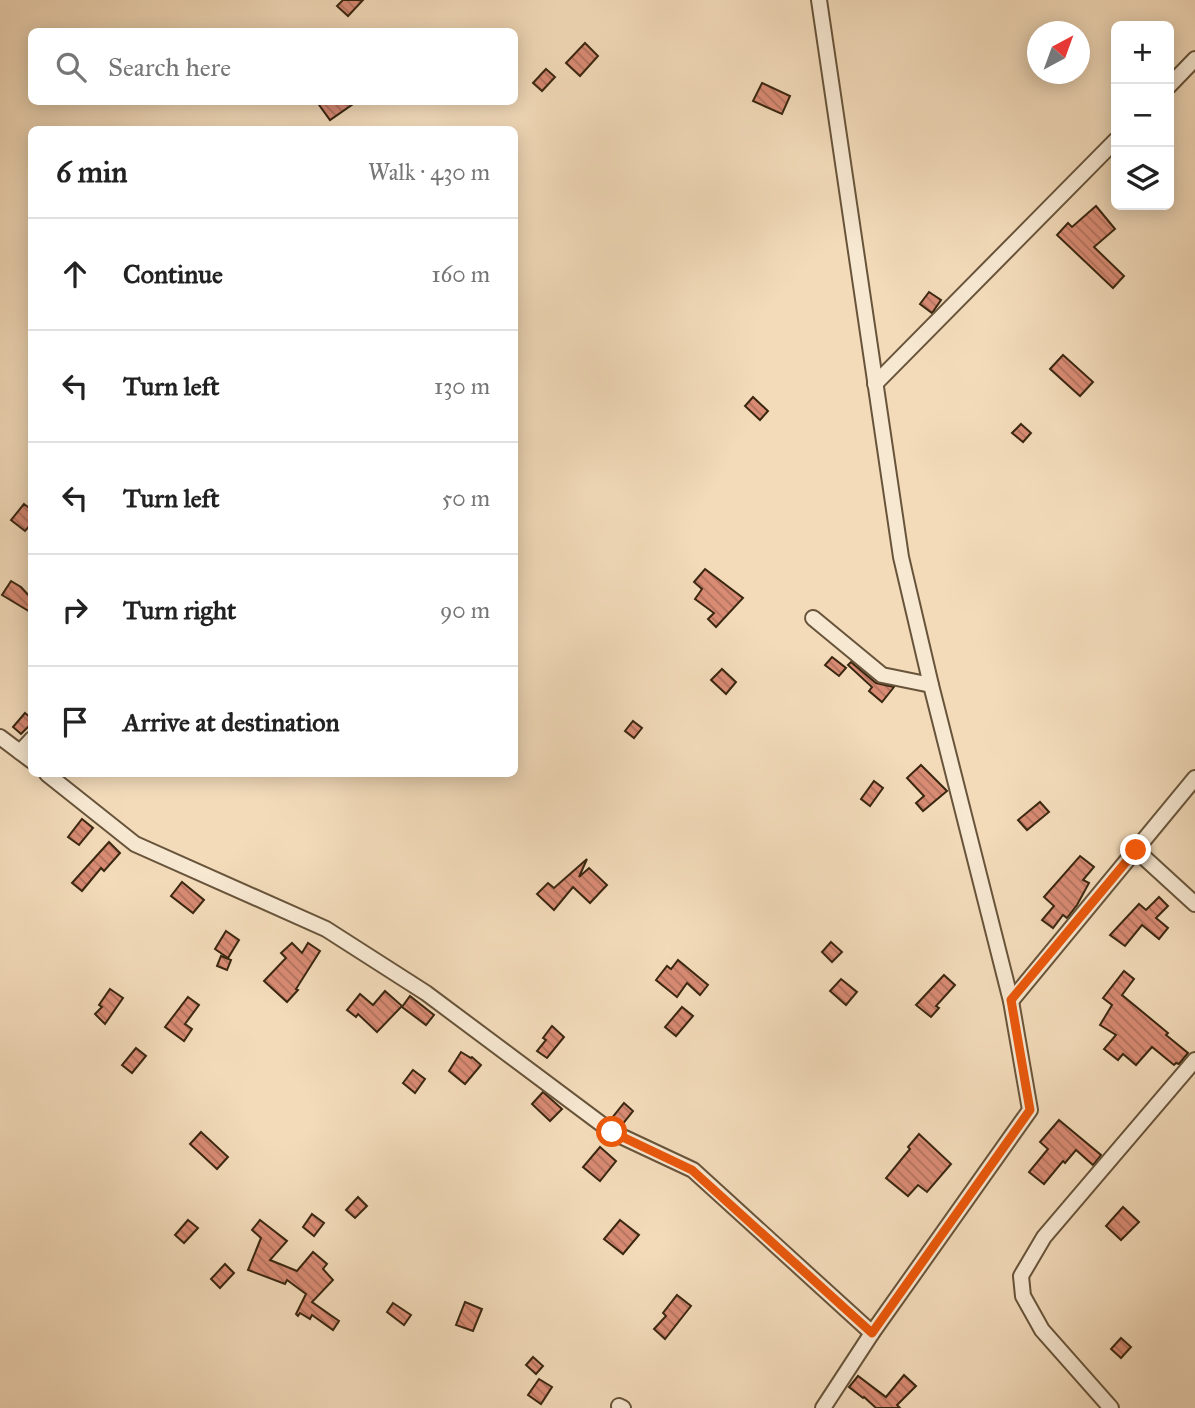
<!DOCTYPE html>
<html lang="en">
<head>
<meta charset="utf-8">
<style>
	body { margin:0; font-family:"IM FELL Great Primer",serif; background:#f2f2f2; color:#222 }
	.controls { position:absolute; right:21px; top:21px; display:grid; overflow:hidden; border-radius:10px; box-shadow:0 4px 18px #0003 }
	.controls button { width:63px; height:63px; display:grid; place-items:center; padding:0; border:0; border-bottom:2px solid #e0e0e0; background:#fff; color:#222; font:35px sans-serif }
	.compass { position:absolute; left:1027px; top:21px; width:63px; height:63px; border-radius:50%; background:#fff; box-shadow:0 4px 18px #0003; rotate:41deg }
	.stop { position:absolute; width:21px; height:21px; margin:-16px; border:5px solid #ea580c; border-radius:50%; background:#fff }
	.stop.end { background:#ea580c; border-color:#fff; box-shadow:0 2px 7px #0008 }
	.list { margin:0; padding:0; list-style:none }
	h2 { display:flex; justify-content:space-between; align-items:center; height:91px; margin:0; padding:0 28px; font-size:30px }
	h2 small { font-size:23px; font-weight:400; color:#767676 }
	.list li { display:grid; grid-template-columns:46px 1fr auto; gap:21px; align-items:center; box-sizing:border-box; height:112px; padding:0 28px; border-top:2px solid #e0e0e0 }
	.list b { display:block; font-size:26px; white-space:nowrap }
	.list em { font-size:23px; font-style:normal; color:#767676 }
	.icon { flex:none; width:38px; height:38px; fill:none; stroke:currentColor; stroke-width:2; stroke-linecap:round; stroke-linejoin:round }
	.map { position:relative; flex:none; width:1195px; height:1408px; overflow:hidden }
	.search { position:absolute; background:#fff; box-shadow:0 4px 18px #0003; left:28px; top:28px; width:490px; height:77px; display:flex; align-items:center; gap:18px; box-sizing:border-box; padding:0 24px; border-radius:10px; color:#767676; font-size:26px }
	.panel { position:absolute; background:#fff; box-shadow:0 4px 18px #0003; left:28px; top:126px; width:490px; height:651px; border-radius:10px }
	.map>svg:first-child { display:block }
	.building { fill:url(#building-back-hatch); stroke:#3a2710; stroke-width:2 }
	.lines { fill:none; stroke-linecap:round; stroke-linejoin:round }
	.minor-casing { stroke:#68543a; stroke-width:18 }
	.minor { stroke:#f7e8d2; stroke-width:14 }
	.route { stroke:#ea580c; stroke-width:9 }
</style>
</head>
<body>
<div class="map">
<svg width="1195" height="1408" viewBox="0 0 1195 1408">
	<defs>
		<pattern id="building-back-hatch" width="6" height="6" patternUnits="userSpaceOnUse" patternTransform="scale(1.75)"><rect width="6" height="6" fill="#d98b74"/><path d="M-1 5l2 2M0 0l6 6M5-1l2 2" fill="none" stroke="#b1725e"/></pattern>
	</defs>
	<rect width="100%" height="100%" fill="#f3dbba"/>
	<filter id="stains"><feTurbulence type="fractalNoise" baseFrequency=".00286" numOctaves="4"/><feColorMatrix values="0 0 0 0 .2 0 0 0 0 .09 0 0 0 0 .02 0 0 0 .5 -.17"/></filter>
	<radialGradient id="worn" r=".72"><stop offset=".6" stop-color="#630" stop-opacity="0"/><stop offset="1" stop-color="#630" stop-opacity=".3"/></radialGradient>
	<g class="building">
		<path d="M343,0H363L348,16L337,6Z"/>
		<path d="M585,43L598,56L580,76L566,63Z"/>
		<path d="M546,69L555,77L542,91L533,83Z"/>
		<path d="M762,83L790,96L782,114L753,101Z"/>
		<path d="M317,102H356L330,120Z"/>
		<path d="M1096,206L1115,229L1094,247L1124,276L1113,288L1057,235L1068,223L1072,227Z"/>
		<path d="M929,292L941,300L932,313L920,304Z"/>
		<path d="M1063,355L1093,382L1080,396L1050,369Z"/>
		<path d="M753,397L768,411L760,420L745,406Z"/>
		<path d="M1021,424L1031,433L1023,442L1012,433Z"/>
		<path d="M24,504L32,510V523L25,531L11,520Z"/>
		<path d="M705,569L743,598L716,627L708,619L714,613L695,599L702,589L694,582Z"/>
		<path d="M11,581L21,587L32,599V613L2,595Z"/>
		<path d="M832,657L846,668L839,676L825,665Z"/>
		<path d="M851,662L876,683L894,687L882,702L869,691L872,687L848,665Z"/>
		<path d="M722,669L736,682L726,694L711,680Z"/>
		<path d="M25,713L32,719V723L21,734L13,727Z"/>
		<path d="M633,721L642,728L634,738L625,731Z"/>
		<path d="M921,765L947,791L923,811L916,803L924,796L907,778Z"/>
		<path d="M874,781L883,788L870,806L861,799Z"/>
		<path d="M1040,802L1049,812L1027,830L1018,820Z"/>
		<path d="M82,819L93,828L79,845L68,837Z"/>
		<path d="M109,842L120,853L104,871L101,868L82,891L72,883Z"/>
		<path d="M1080,856L1094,867L1083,880L1089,883L1077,905L1067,918L1063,915L1053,928L1042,920L1054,906L1044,897Z"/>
		<path d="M587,859L579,877L589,868L607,885L590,903L573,887L554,910L537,894L548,883L554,888Z"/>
		<path d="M182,882L204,900L193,913L171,896Z"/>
		<path d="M1159,897L1168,906L1156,918L1168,928L1159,939L1142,925L1125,946L1110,935L1139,904L1146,910Z"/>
		<path d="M226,931L239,940L228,958L215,949Z"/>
		<path d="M831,942L842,952L832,962L822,952Z"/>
		<path d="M292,943L302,953L308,943L320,951L296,989L298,990L287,1002L264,981L286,958L281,953Z"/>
		<path d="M221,956L231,960L227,970L217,966Z"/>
		<path d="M678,960L708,985L700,995L687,983L677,997L656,980L667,966L671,969Z"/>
		<path d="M1124,971L1134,979L1122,995L1168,1033L1166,1035L1188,1053L1179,1064L1176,1063L1174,1065L1152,1047L1136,1065L1123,1054L1118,1060L1104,1049L1116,1035L1100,1025L1112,1005L1103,998Z"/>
		<path d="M944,975L955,985L936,1006L939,1008L931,1017L916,1005Z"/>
		<path d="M841,979L857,992L846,1005L830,991Z"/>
		<path d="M110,989L123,998L105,1024L95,1014L102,1007L99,1005Z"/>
		<path d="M385,991L402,1006L377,1032L358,1014L356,1017L347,1010L360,994L373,1005Z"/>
		<path d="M410,996L434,1015L426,1025L402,1007Z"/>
		<path d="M188,997L199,1005L185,1024L192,1029L184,1041L165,1027Z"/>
		<path d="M682,1007L693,1016L676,1036L665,1027Z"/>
		<path d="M552,1026L564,1037L547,1058L537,1051L546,1040L543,1038Z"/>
		<path d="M136,1048L146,1056L132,1073L122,1065Z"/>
		<path d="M461,1052L471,1058L472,1057L481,1065L465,1084L449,1071Z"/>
		<path d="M413,1070L425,1079L415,1093L403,1083Z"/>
		<path d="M543,1092L562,1109L550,1121L532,1104Z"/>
		<path d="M624,1103L633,1111L621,1126L612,1118Z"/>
		<path d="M1059,1120L1101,1155L1093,1165L1076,1150L1065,1163L1063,1161L1044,1184L1029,1172L1048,1149L1040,1142Z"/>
		<path d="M201,1132L228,1157L217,1169L190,1144Z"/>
		<path d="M919,1134L951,1164L927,1192L918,1185L908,1196L886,1178L910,1149L908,1147Z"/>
		<path d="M600,1147L616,1161L600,1181L583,1167Z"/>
		<path d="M358,1197L367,1206L355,1218L346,1210Z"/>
		<path d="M1123,1207L1139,1222L1121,1240L1106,1226Z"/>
		<path d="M312,1214L324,1223L314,1236L303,1227Z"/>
		<path d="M188,1220L198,1228L184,1243L175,1235Z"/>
		<path d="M260,1220L287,1241L270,1260L297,1271L313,1252L327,1264L323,1269L333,1280L312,1302L339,1321L333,1330L312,1315L310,1319L300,1313L298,1316L296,1314L306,1294L287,1280L285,1284L248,1270L261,1238L252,1230Z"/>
		<path d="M620,1220L639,1235L623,1254L604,1239Z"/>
		<path d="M225,1264L234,1273L220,1288L211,1279Z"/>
		<path d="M677,1295L691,1306L665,1339L654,1329L666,1316L663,1313Z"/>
		<path d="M465,1302L482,1309L473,1331L456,1325Z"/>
		<path d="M393,1303L411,1315L404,1325L387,1312Z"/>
		<path d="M1121,1338L1131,1347L1121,1358L1111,1349Z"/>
		<path d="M533,1357L543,1366L536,1374L526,1365Z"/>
		<path d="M904,1375L916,1386L897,1405L900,1408H876L864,1397L863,1398L849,1387L858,1376L886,1397Z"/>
		<path d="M539,1379L552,1387L541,1404L528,1395Z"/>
	</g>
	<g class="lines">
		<g class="minor-casing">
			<g id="minor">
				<path d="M819,0L901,557L931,685L1011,1001L1030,1110L872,1333L823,1408"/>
				<path d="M1169,86L1195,59"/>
				<path d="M875,384L1116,140"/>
				<path d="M813,618L882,675L931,685"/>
				<path d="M0,737L32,761"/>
				<path d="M20,752L32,739"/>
				<path d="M47,774L135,844L326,929L426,993L612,1132L693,1170L872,1333"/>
				<path d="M1137,851L1195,904"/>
				<path d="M1011,1001L1195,778"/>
				<path d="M619,1406L623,1408"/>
				<path d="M1111,1408L1042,1330L1023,1296L1021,1276L1044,1237L1195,1060"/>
			</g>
		</g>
		<use href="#minor" class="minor"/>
	</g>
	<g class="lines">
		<path class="route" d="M612,1132L692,1170L872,1333L1030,1110L1011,1000L1136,850"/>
	</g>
	<rect width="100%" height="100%" filter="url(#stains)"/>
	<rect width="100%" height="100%" fill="url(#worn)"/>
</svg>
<div class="controls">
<button>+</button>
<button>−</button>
<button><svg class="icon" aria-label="layers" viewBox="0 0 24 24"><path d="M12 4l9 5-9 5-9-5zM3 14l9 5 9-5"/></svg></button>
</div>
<svg class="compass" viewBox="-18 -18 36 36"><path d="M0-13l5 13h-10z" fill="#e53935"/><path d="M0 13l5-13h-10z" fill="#767676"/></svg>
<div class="stop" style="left:612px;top:1132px"></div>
<div class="stop end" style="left:1136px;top:850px"></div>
<div class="search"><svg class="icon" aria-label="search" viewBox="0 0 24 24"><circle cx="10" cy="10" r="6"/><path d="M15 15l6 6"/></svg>Search here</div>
<section class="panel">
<h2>6 min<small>Walk · 430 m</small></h2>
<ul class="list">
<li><svg class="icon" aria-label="ahead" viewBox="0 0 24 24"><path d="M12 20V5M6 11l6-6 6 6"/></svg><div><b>Continue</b></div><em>160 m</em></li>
<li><svg class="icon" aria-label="left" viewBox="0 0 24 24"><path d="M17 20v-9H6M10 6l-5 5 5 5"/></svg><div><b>Turn left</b></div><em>130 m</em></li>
<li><svg class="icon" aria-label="left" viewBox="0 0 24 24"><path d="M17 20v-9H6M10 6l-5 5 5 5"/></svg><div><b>Turn left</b></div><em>50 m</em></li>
<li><svg class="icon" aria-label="right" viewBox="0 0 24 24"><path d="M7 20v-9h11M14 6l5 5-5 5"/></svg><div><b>Turn right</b></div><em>90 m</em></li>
<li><svg class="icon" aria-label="arrive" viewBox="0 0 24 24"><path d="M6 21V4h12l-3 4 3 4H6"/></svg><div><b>Arrive at destination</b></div></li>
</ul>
</section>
</div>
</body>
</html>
